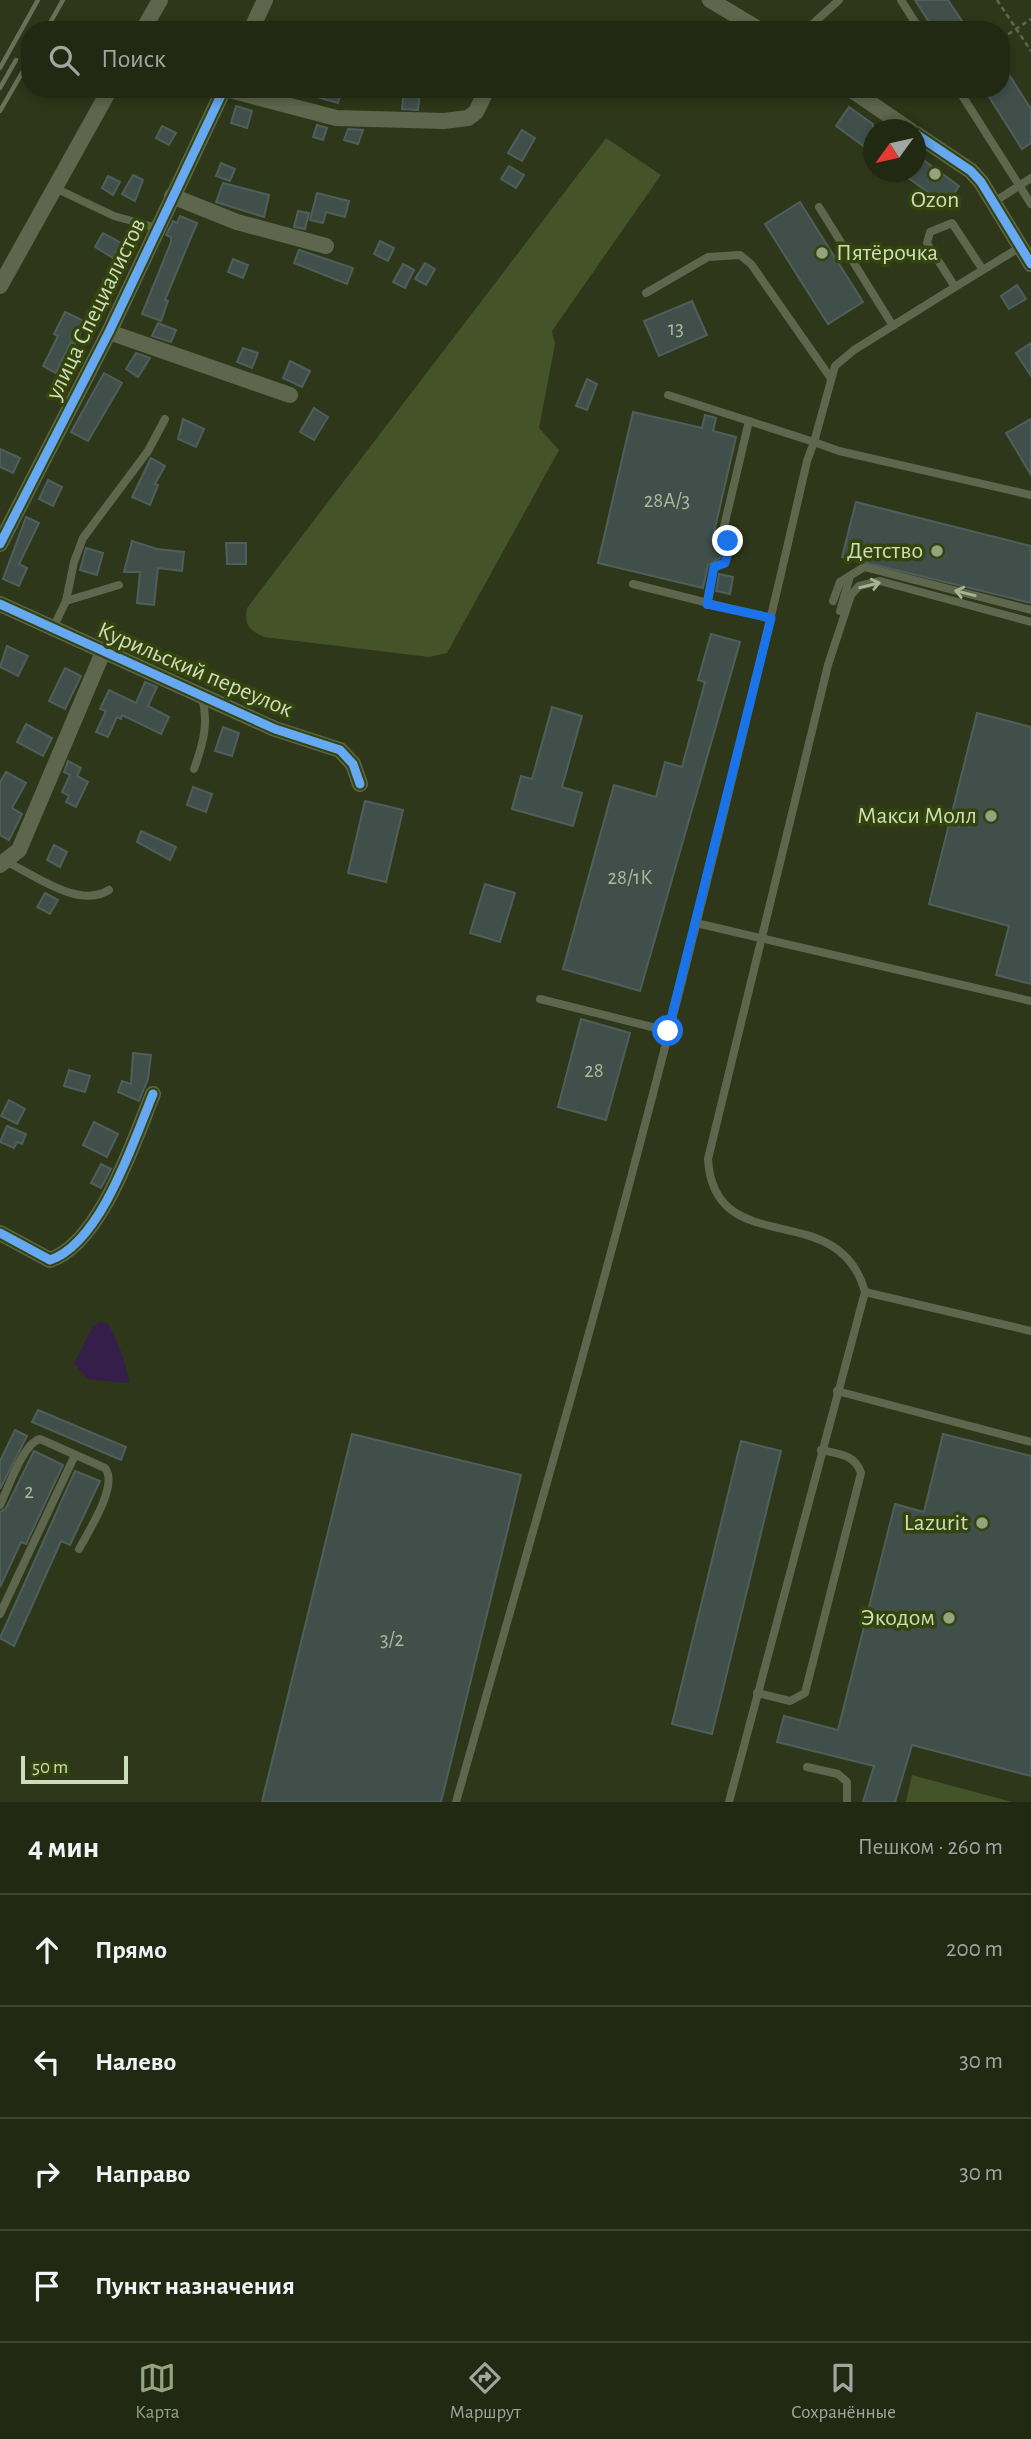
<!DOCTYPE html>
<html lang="ru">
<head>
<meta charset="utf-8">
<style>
	body { margin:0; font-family:"Alegreya Sans",sans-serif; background:#2a311c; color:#f1f3f6 }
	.compass { position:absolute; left:863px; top:119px; width:63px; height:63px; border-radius:50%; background:#222913; box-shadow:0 4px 10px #0003; rotate:237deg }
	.scale { position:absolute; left:21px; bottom:18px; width:107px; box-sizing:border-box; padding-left:7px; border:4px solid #ceddb9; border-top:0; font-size:19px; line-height:24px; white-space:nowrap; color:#ceddb9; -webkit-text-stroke:5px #33440c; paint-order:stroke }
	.stop { position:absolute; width:21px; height:21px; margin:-16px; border:5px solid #1a73e8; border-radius:50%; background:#fff }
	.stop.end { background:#1a73e8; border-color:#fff; box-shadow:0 2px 7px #0008 }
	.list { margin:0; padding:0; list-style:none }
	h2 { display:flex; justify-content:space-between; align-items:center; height:91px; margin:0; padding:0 28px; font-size:30px }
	h2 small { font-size:23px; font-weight:400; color:#a2a6a0 }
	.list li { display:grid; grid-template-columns:46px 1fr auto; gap:21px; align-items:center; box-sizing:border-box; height:112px; padding:0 28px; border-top:2px solid #3f4533 }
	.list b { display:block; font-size:26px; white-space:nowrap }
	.list em { font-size:23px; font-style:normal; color:#a2a6a0 }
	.icon { flex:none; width:38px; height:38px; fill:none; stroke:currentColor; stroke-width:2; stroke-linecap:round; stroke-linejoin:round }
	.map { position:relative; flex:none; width:1031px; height:1802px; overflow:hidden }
	.search { position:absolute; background:#222913; box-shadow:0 4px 10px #0003; left:21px; right:21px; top:21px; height:77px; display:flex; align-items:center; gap:18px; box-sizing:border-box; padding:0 24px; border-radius:28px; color:#a2a6a0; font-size:26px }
	.sheet { height:539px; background:#222913 }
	nav { display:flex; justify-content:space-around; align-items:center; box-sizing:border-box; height:98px; border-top:2px solid #3f4533; background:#222913; font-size:19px; color:#a2a6a0 }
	nav a { display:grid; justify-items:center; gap:4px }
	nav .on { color:#96a381 }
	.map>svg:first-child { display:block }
	.green { fill:#445428 }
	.water { fill:#351e4a }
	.building { fill:#404f4a; stroke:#4e5f5b; stroke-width:2 }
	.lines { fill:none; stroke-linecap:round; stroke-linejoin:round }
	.path { stroke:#606750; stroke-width:2.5; stroke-dasharray:5 3.5; stroke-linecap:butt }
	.lane { stroke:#5e674d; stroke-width:8 }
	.street { stroke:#5e674d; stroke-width:16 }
	.rail { stroke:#687059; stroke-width:4.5 }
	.cycleway-casing { stroke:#33440c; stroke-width:13 }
	.cycleway { stroke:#66a8f1; stroke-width:9 }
	.oneway { stroke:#a7b493 }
	.route { stroke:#1a73e8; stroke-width:9 }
	.poi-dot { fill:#96a381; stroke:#33440c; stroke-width:2.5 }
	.labels { text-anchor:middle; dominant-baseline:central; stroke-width:7; stroke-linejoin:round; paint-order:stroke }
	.number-label { font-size:21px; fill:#aaba9d }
	.poi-label { font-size:24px; fill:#ceddb9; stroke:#33440c; text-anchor:end }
	.street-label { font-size:24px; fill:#ceddb9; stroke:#33440c }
</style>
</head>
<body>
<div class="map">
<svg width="1031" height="1802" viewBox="0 0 1031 1802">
	<rect width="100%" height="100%" fill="#2e3719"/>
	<g class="green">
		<path d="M606,138L661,175L552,331L555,344L539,428L559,450L447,653L429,657L264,637C249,630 244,625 247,608Z"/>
		<path d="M912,1775L1012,1802H906Z"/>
	</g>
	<path class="water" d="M100,1322L108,1324C118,1342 125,1360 129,1381L125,1383L88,1379L74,1364L93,1326Z"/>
	<g class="building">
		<path d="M915,0H948L964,24L956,30H934Z"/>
		<path d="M1001,62L1031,109V143L1022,149L984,89H1001Z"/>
		<path d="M301,89H342L338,103L300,92Z"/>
		<path d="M404,90L420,92L418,110L402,109Z"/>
		<path d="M236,106L252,111L247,128L231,123Z"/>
		<path d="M849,107L873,124V153L836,126Z"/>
		<path d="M317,125L327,128L323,140L313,137Z"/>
		<path d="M162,126L176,133L169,145L156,138Z"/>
		<path d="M348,129L363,130L358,144L344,140Z"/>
		<path d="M522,130L535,138L522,161L508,153Z"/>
		<path d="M915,154L959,186L946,205L900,172H915Z"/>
		<path d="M221,163L235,169L230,181L216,176Z"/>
		<path d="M509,166L524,175L516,188L501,179Z"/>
		<path d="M133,175L143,180L135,201L122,194Z"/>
		<path d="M108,176L120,182L113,195L102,188Z"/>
		<path d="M223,183L269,195L264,217L216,202Z"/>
		<path d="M317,193L349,201L345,217L326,212L323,223L310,220Z"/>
		<path d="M800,202L863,302L828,324L765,224Z"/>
		<path d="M298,211L309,213L305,229L294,227Z"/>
		<path d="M180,216L197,223L165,300L168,301L161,321L142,314L171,242V237L166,235L173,221L177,223Z"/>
		<path d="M103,233L121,243L113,258L95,247Z"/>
		<path d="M380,241L394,248L388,261L374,254Z"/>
		<path d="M299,250L353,268L347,284L294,263Z"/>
		<path d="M233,259L248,265L243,278L228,272Z"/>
		<path d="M425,263L435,269L426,285L415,279Z"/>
		<path d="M403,264L414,270L405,288L393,282Z"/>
		<path d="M1017,285L1026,299L1009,309L1001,296Z"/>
		<path d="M692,301L707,335L659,356L644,321Z"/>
		<path d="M65,312L86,322L75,344L71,342L56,373L43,366L58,336L54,334Z"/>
		<path d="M158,323L176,330L171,342L152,336Z"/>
		<path d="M1031,343V376L1016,353Z"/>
		<path d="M243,348L258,353L252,368L237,362Z"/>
		<path d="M136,353L150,358L138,377L126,369Z"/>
		<path d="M290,361L310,371L302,387L283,378Z"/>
		<path d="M104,373L122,383L88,441L71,432Z"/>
		<path d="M587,379L597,384L587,410L576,406Z"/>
		<path d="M314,408L328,417L314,440L300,432Z"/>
		<path d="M633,412L702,428L705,415L716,418L713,431L736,437L712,541L723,546L720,558L708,565L703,588L598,563Z"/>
		<path d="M183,419L204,429L196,447L178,439Z"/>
		<path d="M1031,419V475L1006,433Z"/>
		<path d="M0,449L20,458L13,473L0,467Z"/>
		<path d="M151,458L165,466L155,484L158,485L150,505L132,497Z"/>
		<path d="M48,480L62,487L53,506L39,499Z"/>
		<path d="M856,502L1031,546V603L842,557Z"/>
		<path d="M26,517L39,523L19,564L27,568L19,586L3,579Z"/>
		<path d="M132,541L157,549L184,552L182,571L158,568L154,605L137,603L140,572H124Z"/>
		<path d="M226,543H246V564H227Z"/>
		<path d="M86,548L103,553L97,575L80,570Z"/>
		<path d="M719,574L733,577L730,594L716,591Z"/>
		<path d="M711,634L740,642L640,991L563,969L614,785L656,797L665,762L682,767L705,682L698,680Z"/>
		<path d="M7,646L28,656L18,676L0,667Z"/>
		<path d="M65,668L81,676L65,709L49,701Z"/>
		<path d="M145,682L157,687L148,706L169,717L161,734L122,715L121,719L117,717L108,737L96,732L106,711L100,709L109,690L136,703Z"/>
		<path d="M552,707L582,716L562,787L582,793L573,826L512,809L521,776L532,779Z"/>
		<path d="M977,713L1031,727V984L996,975L1009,926L929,904Z"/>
		<path d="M26,724L52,738L43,756L17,742Z"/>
		<path d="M223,727L239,733L232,756L215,751Z"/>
		<path d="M68,761L81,768L77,776L88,782L76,807L66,802L69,796L62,792L70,775L64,772Z"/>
		<path d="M6,772L26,783L12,808L22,814L9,840L0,835V782Z"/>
		<path d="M193,787L212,794L206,812L187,805Z"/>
		<path d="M365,801L403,810L386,882L348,873Z"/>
		<path d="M141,831L176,847L170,860L137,842Z"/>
		<path d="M54,845L67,852L60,867L47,860Z"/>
		<path d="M485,884L515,893L500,942L470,933Z"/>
		<path d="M45,893L58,900L50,914L37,907Z"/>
		<path d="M581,1019L630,1033L606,1120L558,1107Z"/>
		<path d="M133,1053L151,1055L148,1079L139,1101L118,1092L122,1081L131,1084Z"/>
		<path d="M69,1070L90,1076L85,1092L64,1086Z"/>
		<path d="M9,1100L25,1109L17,1124L1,1116Z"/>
		<path d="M94,1122L118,1134L107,1157L83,1145Z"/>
		<path d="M7,1126L26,1134L22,1144L17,1142L14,1148L0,1142Z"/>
		<path d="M101,1164L111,1169L101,1188L91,1183Z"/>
		<path d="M38,1410L126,1447L121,1460L32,1422Z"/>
		<path d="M15,1430L27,1436L0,1489V1461Z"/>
		<path d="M352,1434L521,1475L441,1802H262Z"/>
		<path d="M943,1434L1031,1456V1776L912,1745L895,1802H863L874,1766L777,1742L784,1716L838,1730L895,1504L924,1512Z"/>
		<path d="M741,1441L781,1451L712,1734L672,1724Z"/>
		<path d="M34,1451L63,1465L26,1544L21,1542L0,1587V1512L6,1508Z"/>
		<path d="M75,1471L100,1481L70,1545L61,1541L14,1646L0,1638Z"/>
	</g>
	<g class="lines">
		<g class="path">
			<path d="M997,0L1031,51"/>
			<path d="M1001,39L1031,19"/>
		</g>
		<g class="lane">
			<path d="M901,0L920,30"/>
			<path d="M806,30L839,0"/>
			<path d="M958,89L1031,204"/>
			<path d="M55,188L114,216L157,228"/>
			<path d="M994,202L1031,178"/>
			<path d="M819,207L893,326"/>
			<path d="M983,270L952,223L930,232L927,243L955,287L1022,246"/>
			<path d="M646,293L708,257L740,255L751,264L830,377"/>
			<path d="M668,395L814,442L835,366L854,350L955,287"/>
			<path d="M633,584L771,619"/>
			<path d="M66,601L119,585"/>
			<path d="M833,601L840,582L864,567L1031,610"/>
			<path d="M707,605L714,567L725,563L730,545L722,535L749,421"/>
			<path d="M840,611L850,576"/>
			<path d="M53,628L66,601L74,562L83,538L148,451L165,419"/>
			<path d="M194,769C203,744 209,724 202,697"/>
			<path d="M7,862C36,876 79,909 109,890"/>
			<path d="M696,923L1031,1001"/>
			<path d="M540,999L668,1031"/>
			<path d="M865,1292L1031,1331"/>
			<path d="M837,1391L1031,1442"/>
			<path d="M0,1505C8,1489 23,1443 40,1439L105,1468C119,1485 88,1532 79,1549"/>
			<path d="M0,1614L75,1455"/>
			<path d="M757,1693L790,1701L805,1693L861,1473C855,1454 838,1454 821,1450"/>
			<path d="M807,1767L838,1774L847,1782V1802"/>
			<path d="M456,1802C490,1681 525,1561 559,1440C651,1116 732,789 807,461L814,442L839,451L1031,495"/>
			<path d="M729,1802L865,1292C839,1195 714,1263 708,1159L828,665L851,595L859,586L880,581L1031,622"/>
		</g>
		<g class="street">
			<path d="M710,0L760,30"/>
			<path d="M143,30L160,0"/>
			<path d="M251,30L265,0"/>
			<path d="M226,89L336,118L444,121L468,118L476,112L487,89"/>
			<path d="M850,89L910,130"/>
			<path d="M916,134L971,171L981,182L1031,264"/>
			<path d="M172,196L237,222L326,246"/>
			<path d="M0,286L110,89"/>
			<path d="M109,332L290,395"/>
			<path d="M0,544L109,332L224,89"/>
			<path d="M0,604L275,729L340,750L353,764L360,784"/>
			<path d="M0,865L19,850L103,652"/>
			<path d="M0,1233L50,1260C101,1243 134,1140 153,1094"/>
		</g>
		<g class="rail">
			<path d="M46,30L63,0"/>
			<path d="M0,68L38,0"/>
			<path d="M0,88L16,60"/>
			<path d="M0,111L30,59"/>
		</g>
		<g class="cycleway-casing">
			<g id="cycleway">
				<path d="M916,134L971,171L981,182L1031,264"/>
				<path d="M0,544L109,332L224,89"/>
				<path d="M0,604L275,729L340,750L353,764L360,784"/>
				<path d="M0,1233L50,1260C101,1243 134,1140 153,1094"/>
			</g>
		</g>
		<use href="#cycleway" class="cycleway"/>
	</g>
	<defs><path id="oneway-shaft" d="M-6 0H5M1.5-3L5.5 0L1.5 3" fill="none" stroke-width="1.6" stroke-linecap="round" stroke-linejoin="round" transform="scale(1.75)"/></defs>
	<g class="oneway">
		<use href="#oneway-shaft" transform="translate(870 585) rotate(-14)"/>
		<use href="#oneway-shaft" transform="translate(965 593) rotate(-166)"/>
	</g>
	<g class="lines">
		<path class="route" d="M668,1031L771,618L707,604L714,567L725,563L730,545L728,541"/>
	</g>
	<g class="poi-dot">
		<circle cx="935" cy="174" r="7"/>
		<circle cx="822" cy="253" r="7"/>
		<circle cx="937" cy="551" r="7"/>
		<circle cx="991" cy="816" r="7"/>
		<circle cx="982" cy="1523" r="7"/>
		<circle cx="949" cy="1618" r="7"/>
	</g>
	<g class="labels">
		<g class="number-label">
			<text x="676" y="328">13</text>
			<text x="667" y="500">28А/3</text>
			<text x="630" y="877">28/1К</text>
			<text x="594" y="1070">28</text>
			<text x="29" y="1491">2</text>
			<text x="392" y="1639">3/2</text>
		</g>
		<g class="poi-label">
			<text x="935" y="200" text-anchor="middle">Ozon</text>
			<text x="836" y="253" text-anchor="start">Пятёрочка</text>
			<text x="923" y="551">Детство</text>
			<text x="977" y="816">Макси Молл</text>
			<text x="968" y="1523">Lazurit</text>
			<text x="935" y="1618">Экодом</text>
		</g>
		<g class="street-label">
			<text transform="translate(96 309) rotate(-64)">улица Специалистов</text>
			<text transform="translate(195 670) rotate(23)">Курильский переулок</text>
		</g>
	</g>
</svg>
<svg class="compass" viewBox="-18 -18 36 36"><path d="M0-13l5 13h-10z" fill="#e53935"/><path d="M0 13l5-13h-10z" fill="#a2a6a0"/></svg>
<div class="scale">50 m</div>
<div class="stop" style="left:668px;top:1031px"></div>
<div class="stop end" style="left:728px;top:541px"></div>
<div class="search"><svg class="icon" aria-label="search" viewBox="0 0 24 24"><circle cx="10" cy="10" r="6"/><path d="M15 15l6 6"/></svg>Поиск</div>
</div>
<section class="sheet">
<h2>4 мин<small>Пешком · 260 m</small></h2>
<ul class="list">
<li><svg class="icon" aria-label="ahead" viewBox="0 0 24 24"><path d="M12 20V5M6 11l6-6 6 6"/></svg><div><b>Прямо</b></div><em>200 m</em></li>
<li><svg class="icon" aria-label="left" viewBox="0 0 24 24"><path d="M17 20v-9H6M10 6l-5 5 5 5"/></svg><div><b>Налево</b></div><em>30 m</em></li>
<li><svg class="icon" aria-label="right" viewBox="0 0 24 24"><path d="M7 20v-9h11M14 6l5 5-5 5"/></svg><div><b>Направо</b></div><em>30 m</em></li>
<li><svg class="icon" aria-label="arrive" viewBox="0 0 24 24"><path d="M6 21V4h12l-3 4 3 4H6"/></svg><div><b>Пункт назначения</b></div></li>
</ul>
</section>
<nav>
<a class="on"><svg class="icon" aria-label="map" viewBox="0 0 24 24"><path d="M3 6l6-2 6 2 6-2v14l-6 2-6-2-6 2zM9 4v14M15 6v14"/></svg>Карта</a>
<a><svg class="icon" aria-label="directions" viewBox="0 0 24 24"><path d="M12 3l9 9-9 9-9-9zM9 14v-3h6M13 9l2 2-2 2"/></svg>Маршрут</a>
<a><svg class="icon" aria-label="saved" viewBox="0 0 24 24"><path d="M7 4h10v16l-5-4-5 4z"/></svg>Сохранённые</a>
</nav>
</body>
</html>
